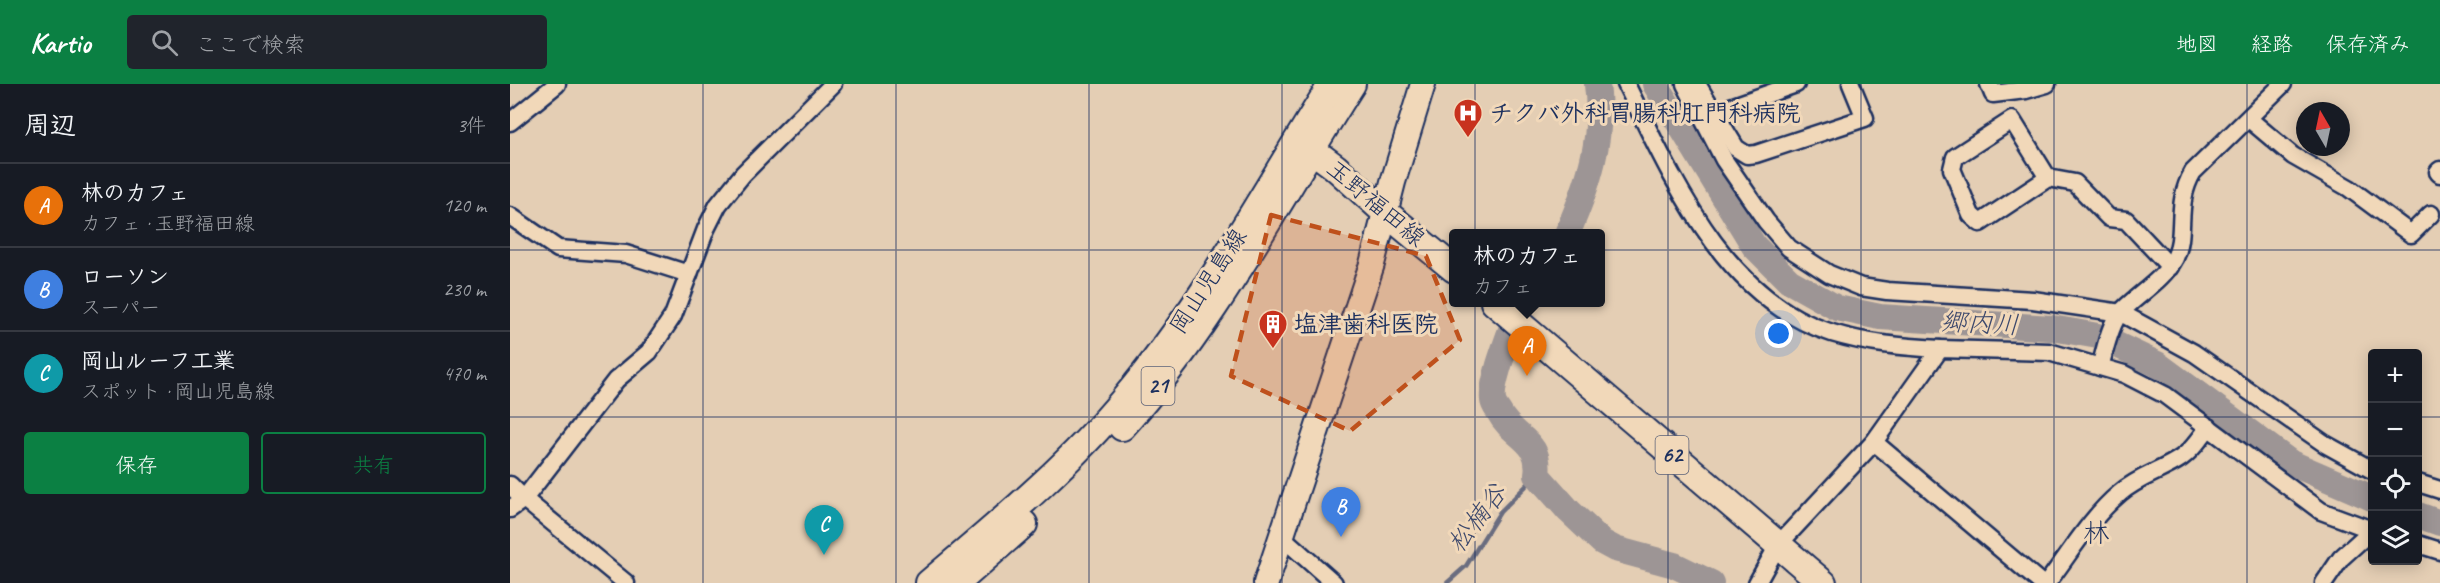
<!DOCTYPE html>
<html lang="ja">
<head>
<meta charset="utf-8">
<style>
	body { margin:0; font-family:Caveat,"Klee One",sans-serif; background:#20242c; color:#f1f3f6 }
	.controls { position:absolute; right:18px; bottom:18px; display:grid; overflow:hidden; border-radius:6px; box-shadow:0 3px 15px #0003 }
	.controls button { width:54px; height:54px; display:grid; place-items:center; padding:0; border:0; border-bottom:2px solid #363941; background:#171b24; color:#f1f3f6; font:30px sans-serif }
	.compass { position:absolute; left:1786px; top:18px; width:54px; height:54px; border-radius:50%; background:#171b24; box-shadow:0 3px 15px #0003; rotate:351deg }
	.you { position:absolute; left:1269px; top:250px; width:21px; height:21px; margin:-15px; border:4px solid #fff; border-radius:50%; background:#1a73e8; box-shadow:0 0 0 9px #1a73e833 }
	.badge { display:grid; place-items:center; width:39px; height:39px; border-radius:50%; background:#0b8043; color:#fff; font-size:20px; font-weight:700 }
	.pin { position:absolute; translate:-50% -50px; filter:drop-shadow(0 2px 3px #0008) }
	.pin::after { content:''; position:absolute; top:32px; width:21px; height:18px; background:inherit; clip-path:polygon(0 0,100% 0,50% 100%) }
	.popup { position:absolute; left:939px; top:145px; width:156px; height:78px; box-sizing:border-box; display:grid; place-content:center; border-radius:6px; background:#171b24; filter:drop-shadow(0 2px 4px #0005); font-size:20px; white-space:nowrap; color:#9ea1a6 }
	.popup b { font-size:22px; color:#f1f3f6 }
	.popup::after { content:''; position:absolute; left:50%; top:100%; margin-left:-12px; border:12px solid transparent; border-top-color:#171b24 }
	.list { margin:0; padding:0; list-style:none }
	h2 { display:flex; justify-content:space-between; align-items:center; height:78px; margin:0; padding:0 24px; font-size:26px }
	h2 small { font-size:20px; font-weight:400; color:#9ea1a6 }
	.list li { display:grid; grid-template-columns:39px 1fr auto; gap:18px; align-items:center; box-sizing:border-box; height:84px; padding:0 24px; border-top:2px solid #363941 }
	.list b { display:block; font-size:22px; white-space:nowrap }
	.list p { margin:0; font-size:20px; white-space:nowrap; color:#9ea1a6 }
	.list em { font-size:20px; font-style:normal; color:#9ea1a6 }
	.actions { display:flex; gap:12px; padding:18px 24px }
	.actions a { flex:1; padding:14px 0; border:2px solid #0b8043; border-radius:6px; text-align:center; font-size:21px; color:#0b8043 }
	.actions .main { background:#0b8043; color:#fff }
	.icon { flex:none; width:33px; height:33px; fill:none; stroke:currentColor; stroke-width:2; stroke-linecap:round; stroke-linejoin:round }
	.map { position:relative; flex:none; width:1930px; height:499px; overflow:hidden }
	header { display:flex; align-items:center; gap:36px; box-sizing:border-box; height:84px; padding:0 30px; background:#0b8043; color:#fff }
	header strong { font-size:28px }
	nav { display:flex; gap:33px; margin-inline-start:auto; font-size:21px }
	.search { width:420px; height:54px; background:#20242c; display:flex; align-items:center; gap:15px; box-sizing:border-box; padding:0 21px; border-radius:6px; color:#9ea1a6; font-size:22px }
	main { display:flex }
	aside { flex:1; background:#171b24 }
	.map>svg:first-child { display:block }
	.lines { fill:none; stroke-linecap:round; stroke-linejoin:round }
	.stream { stroke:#696c7f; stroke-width:4.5 }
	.river { stroke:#9d9595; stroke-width:26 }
	.street-casing { stroke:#1b2f5e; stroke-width:21 }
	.secondary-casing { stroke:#1b2f5e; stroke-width:28 }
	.primary-casing { stroke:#1b2f5e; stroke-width:30 }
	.street { stroke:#f1d8b9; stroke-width:16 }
	.secondary { stroke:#f1d8b9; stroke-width:24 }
	.primary { stroke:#f1d8b9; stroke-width:26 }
	.marked { fill:#bf511c; fill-opacity:0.2; stroke:#bf511c; stroke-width:4.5; stroke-dasharray:12 8; stroke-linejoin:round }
	.grid { fill:none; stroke:#1b2f5e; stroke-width:1.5; stroke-opacity:0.55 }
	.labels { text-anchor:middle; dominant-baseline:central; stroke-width:6; stroke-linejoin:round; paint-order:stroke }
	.shield { fill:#f1d8b9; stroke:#5b6279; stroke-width:1.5 }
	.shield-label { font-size:22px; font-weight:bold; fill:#1b2f5e }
	.poi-label { font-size:24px; font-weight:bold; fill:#1b2f5e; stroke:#f1d8b9; text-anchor:start }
	.street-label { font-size:24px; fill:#1b2f5e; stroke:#f1d8b9 }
	.water-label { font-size:26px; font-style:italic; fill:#3c486c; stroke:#f1d8b9 }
	.quarter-label { font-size:27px; fill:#1b2f5e; stroke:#f1d8b9 }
</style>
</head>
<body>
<header>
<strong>Kartio</strong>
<div class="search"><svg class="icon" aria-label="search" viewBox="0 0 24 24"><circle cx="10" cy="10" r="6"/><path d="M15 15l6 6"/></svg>ここで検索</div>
<nav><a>地図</a><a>経路</a><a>保存済み</a></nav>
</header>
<main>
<aside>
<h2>周辺<small>3件</small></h2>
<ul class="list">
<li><span class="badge" style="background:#e8710a">A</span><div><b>林のカフェ</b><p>カフェ · 玉野福田線</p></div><em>120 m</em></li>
<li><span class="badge" style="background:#3f7fe0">B</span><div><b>ローソン</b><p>スーパー</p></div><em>230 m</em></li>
<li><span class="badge" style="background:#0f9aa8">C</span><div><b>岡山ルーフ工業</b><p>スポット · 岡山児島線</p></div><em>470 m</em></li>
</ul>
<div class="actions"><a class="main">保存</a><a>共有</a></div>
</aside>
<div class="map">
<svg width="1930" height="499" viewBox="0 0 1930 499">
	<rect width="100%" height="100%" fill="#e4ceb4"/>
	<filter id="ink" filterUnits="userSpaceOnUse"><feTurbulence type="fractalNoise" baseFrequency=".0167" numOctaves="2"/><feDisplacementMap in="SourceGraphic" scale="12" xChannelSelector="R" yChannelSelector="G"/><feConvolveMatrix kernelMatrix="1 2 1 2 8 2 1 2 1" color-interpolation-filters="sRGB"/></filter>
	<g filter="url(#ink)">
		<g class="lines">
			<path class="stream" d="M937,499L956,482L990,428L1027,391"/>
			<g class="river">
				<path d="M1145,0L1244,162L1279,197L1327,224L1370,233L1542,244L1588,252L1647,280L1781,379L1862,414"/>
				<path d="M1057,150C1079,99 1094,55 1087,0"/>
				<path d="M1011,218C1004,240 980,296 983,316C983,320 987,325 989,328C1003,355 1032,355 1027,391L1059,427L1092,458L1105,465L1164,481L1201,499"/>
				<path d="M1908,431L1930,439"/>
			</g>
			<g class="street-casing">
				<g id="street">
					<path d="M1116,0C1162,93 1214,216 1322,249C1358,260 1393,263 1430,265"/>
					<path d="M1175,0L1214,76L1256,137L1279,164L1319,190L1351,203L1377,207L1523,216L1611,229L1684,269L1815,360L1862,386"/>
					<path d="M1187,0L1226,64L1237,71L1246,70L1355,34L1341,0"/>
					<path d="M1479,0L1483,10L1516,6L1537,0"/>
					<path d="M1195,32L1286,0"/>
					<path d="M1739,35L1783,72L1839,104L1901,150L1921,130"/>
					<path d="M0,38L47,0"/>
					<path d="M1930,86L1928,88L1930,90"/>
					<path d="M1538,94L1502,36L1445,73L1442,85L1461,131L1470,139L1538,94L1565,99L1599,134L1616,136L1660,183"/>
					<path d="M0,132L48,165L116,170L179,190"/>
					<path d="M1590,283C1595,267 1599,243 1609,230C1626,211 1653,197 1665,174C1677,148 1664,120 1683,88L1773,0"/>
					<path d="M1364,358L1531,499"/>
					<path d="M1908,399L1930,406"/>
					<path d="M0,401L14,415L116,499"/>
					<path d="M0,425L14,415L106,296L139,268L163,232L196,145L208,121L233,90L323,0"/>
					<path d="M772,453L824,499"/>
					<path d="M1908,460L1930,467"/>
					<path d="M1247,499L1268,461L1364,358L1430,265L1539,268L1614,290L1655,311L1811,427L1862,446"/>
					<path d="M1537,499C1560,469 1581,433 1610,409C1628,393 1652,387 1671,374C1683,366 1690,354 1699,343"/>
					<path d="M1814,499L1831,474L1862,446"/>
				</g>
			</g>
			<g class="secondary-casing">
				<path id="secondary" d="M756,499L862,180L883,98L913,0"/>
			</g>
			<g class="primary-casing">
				<g id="primary">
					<path d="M790,57L825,83L876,129L944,185"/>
					<path d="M984,218L1313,499"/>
					<path d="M612,343C705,240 768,116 842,0"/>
					<path d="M419,499C487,441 557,384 614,315C695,219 755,106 822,0"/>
					<path d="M447,499L514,440"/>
				</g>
			</g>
			<use href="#street" class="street"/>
			<use href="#secondary" class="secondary"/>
			<use href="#primary" class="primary"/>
		</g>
	</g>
	<path class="marked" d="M761,131L916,172L950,256L840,347L721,292Z"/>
	<path class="grid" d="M193,0V499M386,0V499M579,0V499M772,0V499M965,0V499M1158,0V499M1351,0V499M1544,0V499M1737,0V499M0,166H1930M0,333H1862M1908,333H1930"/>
	<defs>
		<g id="hospital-pin" transform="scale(1.5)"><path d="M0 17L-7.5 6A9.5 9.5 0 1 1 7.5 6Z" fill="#c8321e" stroke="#f1d8b9"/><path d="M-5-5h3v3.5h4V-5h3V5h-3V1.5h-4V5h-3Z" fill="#fff"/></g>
		<g id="building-pin" transform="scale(1.5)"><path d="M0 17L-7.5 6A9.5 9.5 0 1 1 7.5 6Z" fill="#c8321e" stroke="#f1d8b9"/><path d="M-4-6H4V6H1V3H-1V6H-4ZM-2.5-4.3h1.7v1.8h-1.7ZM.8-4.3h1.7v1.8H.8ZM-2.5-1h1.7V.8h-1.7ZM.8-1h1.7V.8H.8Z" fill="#fff"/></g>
	</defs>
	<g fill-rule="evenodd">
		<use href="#hospital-pin" x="958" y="29"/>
		<use href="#building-pin" x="763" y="240"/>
	</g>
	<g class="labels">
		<g class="shield">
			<rect x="631.5" y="283" width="33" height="38" rx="4.5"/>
			<rect x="1145.5" y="352" width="33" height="38" rx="4.5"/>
		</g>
		<g class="shield-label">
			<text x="648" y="302">21</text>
			<text x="1162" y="371">62</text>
		</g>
		<g class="poi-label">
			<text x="979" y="29">チクバ外科胃腸科肛門科病院</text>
			<text x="784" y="240">塩津歯科医院</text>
		</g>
		<g class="street-label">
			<text transform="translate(866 119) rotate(40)">玉野福田線</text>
			<text transform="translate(698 197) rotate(-57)">岡山児島線</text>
		</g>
		<g class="water-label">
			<text transform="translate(1470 239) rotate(3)">郷内川</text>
			<text transform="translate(967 434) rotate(-52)">松楠谷</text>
		</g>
		<g class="quarter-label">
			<text x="1586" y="449">林</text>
		</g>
	</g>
</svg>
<div class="controls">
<button>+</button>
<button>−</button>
<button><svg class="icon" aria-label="locate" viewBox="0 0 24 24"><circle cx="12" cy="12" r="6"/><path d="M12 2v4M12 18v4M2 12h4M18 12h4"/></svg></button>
<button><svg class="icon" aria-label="layers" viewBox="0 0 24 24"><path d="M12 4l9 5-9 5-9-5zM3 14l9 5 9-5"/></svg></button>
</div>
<svg class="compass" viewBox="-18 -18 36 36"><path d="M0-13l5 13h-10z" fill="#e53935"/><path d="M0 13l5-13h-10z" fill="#9ea1a6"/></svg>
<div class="you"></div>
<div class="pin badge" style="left:1017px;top:292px;background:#e8710a">A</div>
<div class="popup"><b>林のカフェ</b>カフェ</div>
<div class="pin badge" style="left:831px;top:453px;background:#3f7fe0">B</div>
<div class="pin badge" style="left:314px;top:471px;background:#0f9aa8">C</div>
</div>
</main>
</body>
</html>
